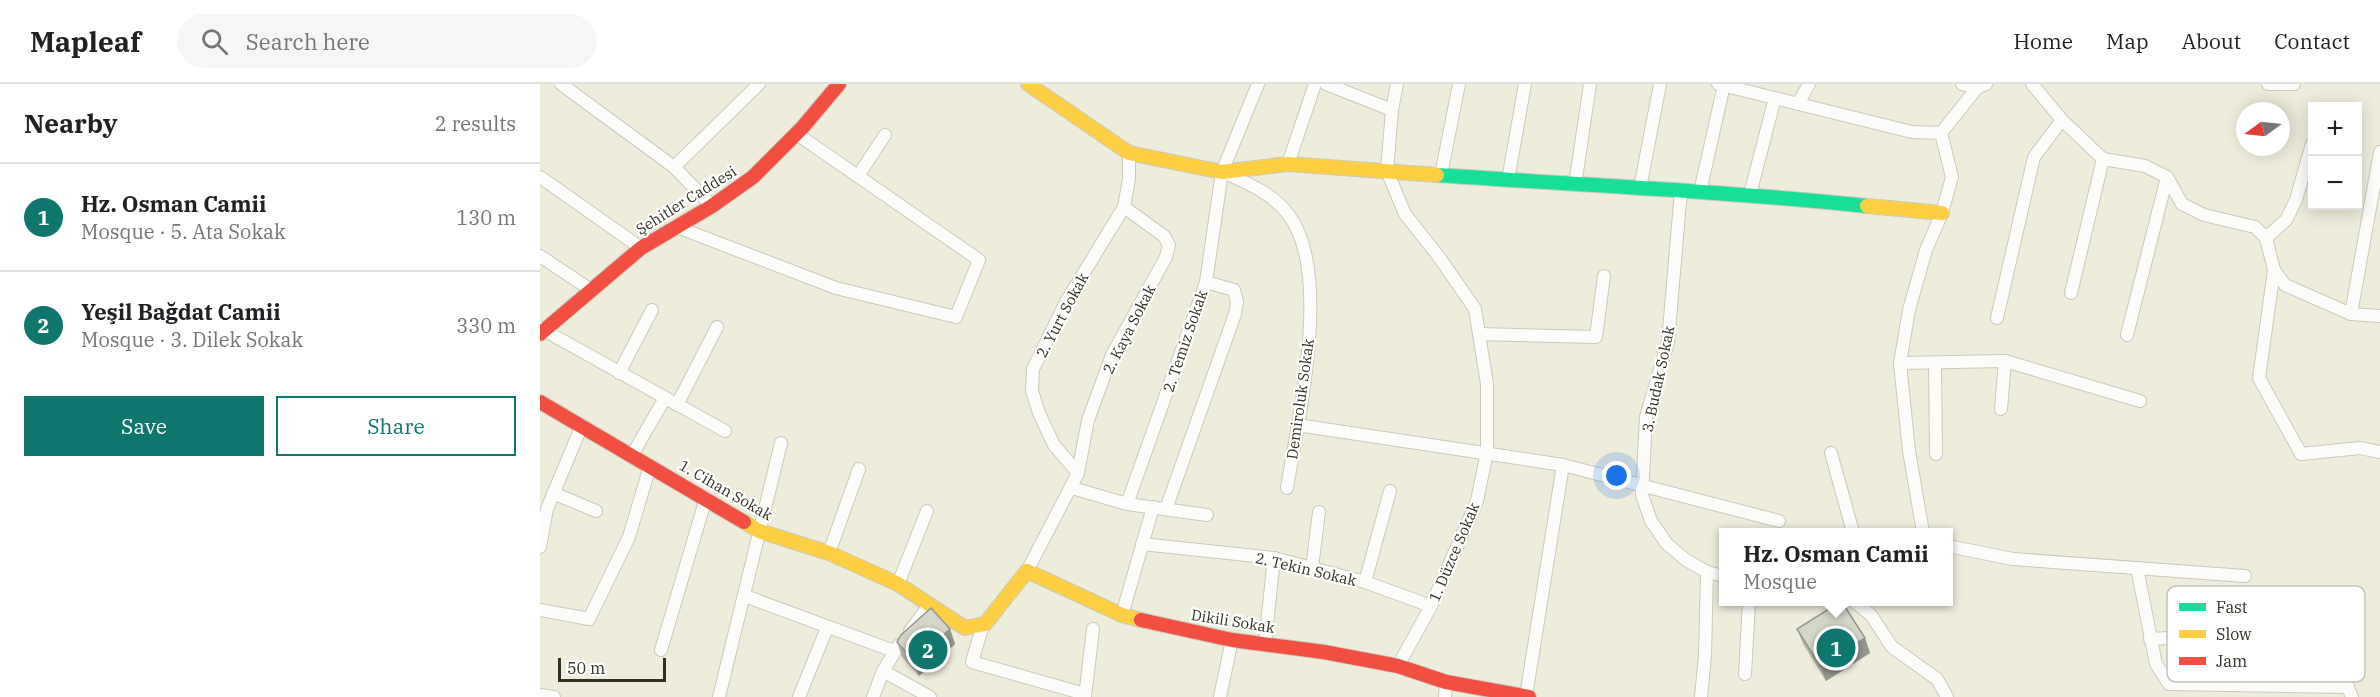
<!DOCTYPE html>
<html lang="en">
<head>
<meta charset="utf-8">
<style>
	body { margin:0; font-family:"IBM Plex Serif",serif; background:#f6f6f6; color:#202124 }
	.controls { position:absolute; right:18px; top:18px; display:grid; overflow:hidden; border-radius:0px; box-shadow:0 3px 15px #0003 }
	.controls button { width:54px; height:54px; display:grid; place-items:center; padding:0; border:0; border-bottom:2px solid #e0e0e0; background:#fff; color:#202124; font:30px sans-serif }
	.compass { position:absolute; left:1696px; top:18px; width:54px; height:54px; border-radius:50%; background:#fff; box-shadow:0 3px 15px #0003; rotate:255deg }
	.scale { position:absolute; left:18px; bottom:15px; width:108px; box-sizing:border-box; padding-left:6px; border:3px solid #313024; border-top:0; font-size:16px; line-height:21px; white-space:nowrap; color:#313024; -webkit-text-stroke:4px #fff; paint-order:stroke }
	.you { position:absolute; left:1077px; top:392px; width:21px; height:21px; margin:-15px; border:4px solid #fff; border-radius:50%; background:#1a73e8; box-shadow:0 0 0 9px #1a73e833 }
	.badge { display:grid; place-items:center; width:39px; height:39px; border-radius:50%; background:#0f766e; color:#fff; font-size:20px; font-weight:700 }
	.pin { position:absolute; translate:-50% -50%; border:3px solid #fff; box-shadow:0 2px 6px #0006 }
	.popup { position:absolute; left:1179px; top:444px; width:234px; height:78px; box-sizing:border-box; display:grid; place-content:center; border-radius:0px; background:#fff; filter:drop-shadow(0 2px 4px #0005); font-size:20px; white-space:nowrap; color:#757577 }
	.popup b { font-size:22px; color:#202124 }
	.popup::after { content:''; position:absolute; left:50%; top:100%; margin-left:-12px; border:12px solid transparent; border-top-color:#fff }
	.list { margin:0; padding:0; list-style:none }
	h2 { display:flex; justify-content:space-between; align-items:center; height:78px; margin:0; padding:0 24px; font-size:26px }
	h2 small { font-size:20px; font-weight:400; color:#757577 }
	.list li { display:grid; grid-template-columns:39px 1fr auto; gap:18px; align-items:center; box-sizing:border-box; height:108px; padding:0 24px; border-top:2px solid #e0e0e0 }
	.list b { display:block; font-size:22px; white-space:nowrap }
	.list p { margin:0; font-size:20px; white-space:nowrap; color:#757577 }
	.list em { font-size:20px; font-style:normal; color:#757577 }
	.actions { display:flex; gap:12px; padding:18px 24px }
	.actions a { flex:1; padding:14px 0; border:2px solid #0f766e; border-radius:0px; text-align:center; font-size:21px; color:#0f766e }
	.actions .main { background:#0f766e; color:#fff }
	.icon { flex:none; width:33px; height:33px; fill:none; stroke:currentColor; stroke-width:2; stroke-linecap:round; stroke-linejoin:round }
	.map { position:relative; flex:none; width:1840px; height:613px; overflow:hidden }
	header { display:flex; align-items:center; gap:36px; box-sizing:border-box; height:84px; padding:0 30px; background:#fff; border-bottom:2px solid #e0e0e0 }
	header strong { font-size:28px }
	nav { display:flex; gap:33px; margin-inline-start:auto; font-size:21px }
	.search { width:420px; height:54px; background:#f6f6f6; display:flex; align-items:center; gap:15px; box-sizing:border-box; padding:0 21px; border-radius:33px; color:#757577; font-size:22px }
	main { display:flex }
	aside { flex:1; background:#fff }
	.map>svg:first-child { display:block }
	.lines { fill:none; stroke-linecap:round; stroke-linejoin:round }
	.street-casing { stroke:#cac9bb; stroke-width:14 }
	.fast-casing { stroke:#cac9bb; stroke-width:16 }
	.slow-casing { stroke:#cac9bb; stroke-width:16 }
	.jam-casing { stroke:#cac9bb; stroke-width:16 }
	.street { stroke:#fcfcfa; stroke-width:12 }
	.fast { stroke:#16e098; stroke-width:14 }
	.slow { stroke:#ffcf43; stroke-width:14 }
	.jam { stroke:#f24e42; stroke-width:14 }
	.wall { fill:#b7b9ad }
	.shaded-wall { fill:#95968d }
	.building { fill:#d5d7c9; stroke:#95968d; stroke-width:1.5 }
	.labels { text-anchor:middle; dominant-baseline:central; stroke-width:4.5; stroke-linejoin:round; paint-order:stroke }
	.street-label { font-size:15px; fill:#313024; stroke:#fff }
	.key { fill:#fff; stroke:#c1c1bd; stroke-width:1.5 }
	.key-label { font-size:16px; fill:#313024 }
</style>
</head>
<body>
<header>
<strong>Mapleaf</strong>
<div class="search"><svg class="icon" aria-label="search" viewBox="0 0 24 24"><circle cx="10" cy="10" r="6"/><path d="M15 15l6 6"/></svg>Search here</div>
<nav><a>Home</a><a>Map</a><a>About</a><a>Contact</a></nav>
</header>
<main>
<aside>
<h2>Nearby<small>2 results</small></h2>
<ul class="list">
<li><span class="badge">1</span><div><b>Hz. Osman Camii</b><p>Mosque · 5. Ata Sokak</p></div><em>130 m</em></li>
<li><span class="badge">2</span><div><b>Yeşil Bağdat Camii</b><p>Mosque · 3. Dilek Sokak</p></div><em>330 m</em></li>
</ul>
<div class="actions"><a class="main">Save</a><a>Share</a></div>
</aside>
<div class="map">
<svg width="1840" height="613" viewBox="0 0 1840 613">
	<rect width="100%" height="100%" fill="#eeeddc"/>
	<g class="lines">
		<g class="street-casing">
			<g id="street">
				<path d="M21,0L134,83L172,122"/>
				<path d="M786,0L852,26L847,87L865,130L899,173L935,225L947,300V368L937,417L891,522L858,582"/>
				<path d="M1178,0L1372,48L1401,49"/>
				<path d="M1422,0L1437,4"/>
				<path d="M1492,0L1522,36L1563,75L1605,82L1627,93L1642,120L1664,131L1715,143L1726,154L1734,186L1745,201L1811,230L1840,232"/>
				<path d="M1728,0H1754"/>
				<path d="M1258,20L1269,0"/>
				<path d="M852,26L857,0"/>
				<path d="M1401,49L1437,4L1446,0"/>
				<path d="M748,80L775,0"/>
				<path d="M134,83L219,0"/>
				<path d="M683,88C707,99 732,109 748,130C793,188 758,335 747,404"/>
				<path d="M901,91L919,0"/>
				<path d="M318,92L345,51"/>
				<path d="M0,93L101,164"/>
				<path d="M968,96L985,0"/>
				<path d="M1035,101L1050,0"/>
				<path d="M1100,104L1120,0"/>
				<path d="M1141,107L1128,258L1106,333L1102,411L1111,437L1127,460L1146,476L1167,488L1184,492"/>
				<path d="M1160,108L1184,1"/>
				<path d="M1210,110L1235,14"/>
				<path d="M137,143L296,204L416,233L439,176L257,50"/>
				<path d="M1726,154L1746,136L1756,116L1772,60"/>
				<path d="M0,172L51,206"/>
				<path d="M1734,186L1719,294L1761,370L1820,364L1840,368"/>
				<path d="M1531,209L1563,75"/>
				<path d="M1811,230L1840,68"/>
				<path d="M1457,234L1494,73L1522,36"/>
				<path d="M0,244L185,347"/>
				<path d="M939,250L1056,253L1064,192"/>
				<path d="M1587,251L1627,93"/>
				<path d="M1360,279L1465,277L1600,317"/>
				<path d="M1395,279L1396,370"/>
				<path d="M79,289L112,226"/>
				<path d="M137,321L177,243"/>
				<path d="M1461,325L1465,277"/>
				<path d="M757,341L1023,381L1239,437"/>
				<path d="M1291,369L1313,448"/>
				<path d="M92,371L125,314"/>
				<path d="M538,389L514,361L499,329L492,307L493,285L526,218L584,123L589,95V69"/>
				<path d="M532,404L587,420L667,431"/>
				<path d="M13,409L56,427"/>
				<path d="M587,420L666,198L682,88L718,0"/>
				<path d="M626,425L695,230L697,218L694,206L666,198"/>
				<path d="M1383,448L1369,367L1360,279L1369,226L1386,166L1402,129L1412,93L1401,49"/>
				<path d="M602,460L734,474L825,498L891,522"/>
				<path d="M1408,462L1473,475L1705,492"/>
				<path d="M0,463L7,425L42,341"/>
				<path d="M289,469L319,385"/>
				<path d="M772,484L779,428"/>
				<path d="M1597,484L1616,580L1629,600L1808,603"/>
				<path d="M487,487L538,389L548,336L572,271L626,173L629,161L624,152L584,123"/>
				<path d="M825,498L850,407"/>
				<path d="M358,500L387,427"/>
				<path d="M1769,511L1812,613"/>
				<path d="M205,512L354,567"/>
				<path d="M1315,518L1331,531L1352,563L1397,595L1407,613"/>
				<path d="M0,526L49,535L89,453L110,382"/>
				<path d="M582,531L613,423"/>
				<path d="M443,541L432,578L545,610"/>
				<path d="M370,547L390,520"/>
				<path d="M1610,555L1726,549"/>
				<path d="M725,559L734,474"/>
				<path d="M121,566L166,414"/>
				<path d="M343,587L390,613"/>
				<path d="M1205,590L1209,518"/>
				<path d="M0,611L14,613"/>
				<path d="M986,612L1023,381"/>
				<path d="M179,613L241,359"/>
				<path d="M259,613L287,544"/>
				<path d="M333,613L343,587L359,561"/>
				<path d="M545,613L553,545"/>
				<path d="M680,613L692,556"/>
				<path d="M905,613L906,598"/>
				<path d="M1161,613L1165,571L1167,488"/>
			</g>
		</g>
		<g class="fast-casing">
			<path id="fast" d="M897,91C1040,101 1184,107 1327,122"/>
		</g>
		<g class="slow-casing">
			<g id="slow">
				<path d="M488,0L589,69L682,88L748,80L897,91"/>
				<path d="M1327,122L1402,129"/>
				<path d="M204,438L219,447L289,469L358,500L425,544L445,540L487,487L582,531L601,536"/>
			</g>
		</g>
		<g class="jam-casing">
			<g id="jam">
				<path d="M0,250L101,164L172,122L213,93L262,44L299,0"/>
				<path d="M0,318L204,438"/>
				<path d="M601,536L692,556L784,568L858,582L906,598L989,613"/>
			</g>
		</g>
		<use href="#street" class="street"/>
		<use href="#fast" class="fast"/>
		<use href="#slow" class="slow"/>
		<use href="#jam" class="jam"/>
	</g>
	<g class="wall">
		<path d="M410,545L415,560L379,592L362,573L357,558Z"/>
		<path d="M1257,545L1325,554L1330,569L1286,597L1263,560Z"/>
	</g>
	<g class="shaded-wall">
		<path d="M410,545L415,560L379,592L374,577Z"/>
		<path d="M1325,554L1330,569L1286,597L1280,582Z"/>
	</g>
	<g class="building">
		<path d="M1300,518H1302L1325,554L1280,582L1257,545Z"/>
		<path d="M391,524L410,545L374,577L357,558L361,551Z"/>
	</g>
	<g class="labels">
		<g class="street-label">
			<text transform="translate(146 116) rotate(-32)">Şehitler Caddesi</text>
			<text transform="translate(522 231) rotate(-62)">2. Yurt Sokak</text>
			<text transform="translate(589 245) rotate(-63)">2. Kaya Sokak</text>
			<text transform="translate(645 257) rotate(-71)">2. Temiz Sokak</text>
			<text transform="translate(1118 295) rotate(-78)">3. Budak Sokak</text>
			<text transform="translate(760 315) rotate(-82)">Demiroluk Sokak</text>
			<text transform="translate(186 406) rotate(30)">1. Cihan Sokak</text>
			<text transform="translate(914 468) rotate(-67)">1. Düzce Sokak</text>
			<text transform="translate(766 485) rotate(13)">2. Tekin Sokak</text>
			<text transform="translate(693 537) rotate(9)">Dikili Sokak</text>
		</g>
	</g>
	<rect x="1627" y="502" width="198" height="96" rx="9" class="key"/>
	<rect x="1639" y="519" width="27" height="8" fill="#16e098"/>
	<rect x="1639" y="546" width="27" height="8" fill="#ffcf43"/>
	<rect x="1639" y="573" width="27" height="8" fill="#f24e42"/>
	<g class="key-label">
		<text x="1676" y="529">Fast</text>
		<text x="1676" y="556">Slow</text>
		<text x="1676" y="583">Jam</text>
	</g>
</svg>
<div class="controls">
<button>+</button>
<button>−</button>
</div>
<svg class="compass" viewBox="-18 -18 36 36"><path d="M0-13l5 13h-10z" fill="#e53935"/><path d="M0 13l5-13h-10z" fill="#757577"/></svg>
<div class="scale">50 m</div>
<div class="you"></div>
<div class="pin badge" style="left:1296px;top:564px">1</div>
<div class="popup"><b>Hz. Osman Camii</b>Mosque</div>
<div class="pin badge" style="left:388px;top:566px">2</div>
</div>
</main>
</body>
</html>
